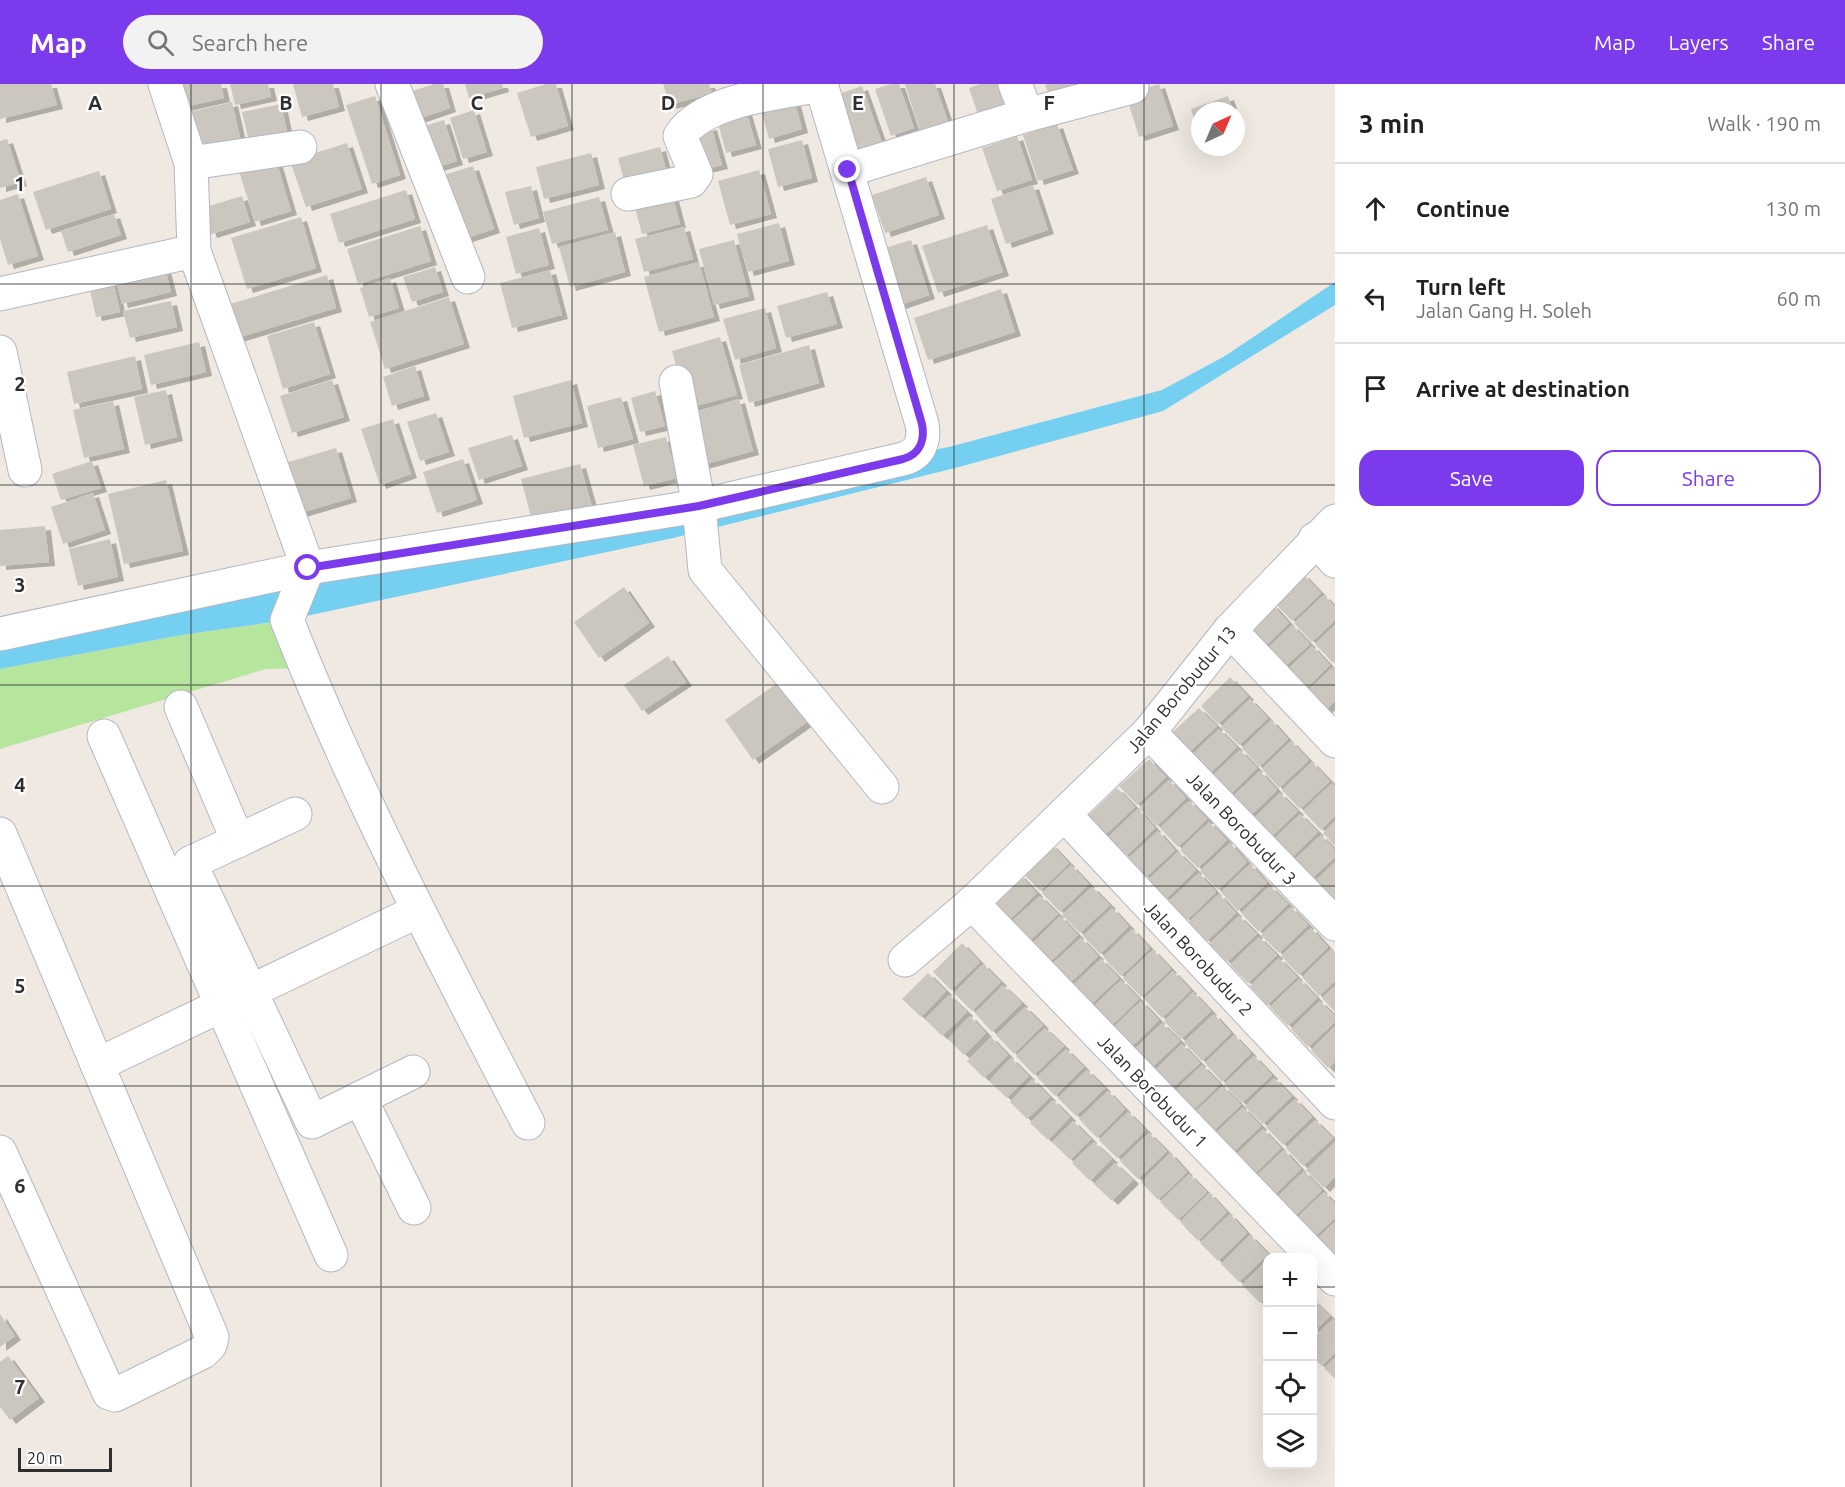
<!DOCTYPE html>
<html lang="en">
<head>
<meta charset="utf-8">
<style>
	body { margin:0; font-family:Ubuntu,sans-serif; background:#f2f2f2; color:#202124 }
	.controls { position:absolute; right:18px; bottom:18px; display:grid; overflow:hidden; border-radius:12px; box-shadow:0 6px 24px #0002 }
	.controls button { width:54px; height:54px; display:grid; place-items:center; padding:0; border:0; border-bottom:2px solid #e0e0e0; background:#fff; color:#202124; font:30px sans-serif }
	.compass { position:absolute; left:1191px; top:18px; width:54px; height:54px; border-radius:50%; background:#fff; box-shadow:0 6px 24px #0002; rotate:44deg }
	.scale { position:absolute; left:18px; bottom:15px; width:94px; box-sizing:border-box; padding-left:6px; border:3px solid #2e2e2e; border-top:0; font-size:16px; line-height:21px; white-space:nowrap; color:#2e2e2e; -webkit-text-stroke:4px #fff; paint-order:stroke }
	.stop { position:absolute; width:18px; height:18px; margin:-14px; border:4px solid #7c3aed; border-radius:50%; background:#fff }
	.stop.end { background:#7c3aed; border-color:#fff; box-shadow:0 2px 6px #0008 }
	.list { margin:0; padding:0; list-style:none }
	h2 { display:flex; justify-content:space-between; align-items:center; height:78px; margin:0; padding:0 24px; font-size:26px }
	h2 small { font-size:20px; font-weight:400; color:#757577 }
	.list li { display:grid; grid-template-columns:39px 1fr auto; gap:18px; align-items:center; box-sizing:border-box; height:90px; padding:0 24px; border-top:2px solid #e0e0e0 }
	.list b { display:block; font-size:22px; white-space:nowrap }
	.list p { margin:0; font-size:20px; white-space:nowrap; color:#757577 }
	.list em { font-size:20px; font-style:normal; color:#757577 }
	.actions { display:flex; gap:12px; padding:18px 24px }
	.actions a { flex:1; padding:14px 0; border:2px solid #7c3aed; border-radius:18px; text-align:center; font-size:21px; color:#7c3aed }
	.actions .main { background:#7c3aed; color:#fff }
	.icon { flex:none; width:33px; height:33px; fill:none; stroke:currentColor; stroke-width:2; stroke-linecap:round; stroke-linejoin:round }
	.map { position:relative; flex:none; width:1335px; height:1403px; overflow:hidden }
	header { display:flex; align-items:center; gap:36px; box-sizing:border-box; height:84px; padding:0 30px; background:#7c3aed; color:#fff }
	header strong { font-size:28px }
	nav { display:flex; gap:33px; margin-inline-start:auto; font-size:21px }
	.search { width:420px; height:54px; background:#f2f2f2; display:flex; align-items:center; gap:15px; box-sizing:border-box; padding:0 21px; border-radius:33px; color:#757577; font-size:22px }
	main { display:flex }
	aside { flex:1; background:#fff }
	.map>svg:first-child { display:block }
	.green { fill:#b6e59e }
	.water { fill:#75cff0 }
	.building { fill:#cbc7bf; filter:url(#shadow) }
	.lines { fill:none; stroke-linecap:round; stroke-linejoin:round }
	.minor-casing { stroke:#b4b7c1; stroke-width:35 }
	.minor { stroke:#fff; stroke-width:33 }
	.route { stroke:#7c3aed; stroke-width:8 }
	.grid { fill:none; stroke:#2e2e2e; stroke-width:1.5; stroke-opacity:0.55 }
	.labels { text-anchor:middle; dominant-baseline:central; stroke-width:4.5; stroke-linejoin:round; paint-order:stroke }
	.street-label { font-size:18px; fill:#2e2e2e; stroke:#fff }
	.grid-label { font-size:20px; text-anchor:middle; font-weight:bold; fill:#2e2e2e; stroke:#fff; stroke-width:4.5; stroke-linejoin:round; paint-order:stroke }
</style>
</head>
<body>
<header>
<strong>Map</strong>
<div class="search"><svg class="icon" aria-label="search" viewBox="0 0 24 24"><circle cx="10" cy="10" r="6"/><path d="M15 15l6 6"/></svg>Search here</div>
<nav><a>Map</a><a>Layers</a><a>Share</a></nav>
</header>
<main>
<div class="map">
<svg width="1335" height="1403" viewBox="0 0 1335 1403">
	<defs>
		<filter id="shadow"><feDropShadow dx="6" dy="4" stdDeviation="0" flood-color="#0004"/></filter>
	</defs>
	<rect width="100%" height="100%" fill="#efe9e1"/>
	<path class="green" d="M287,536L306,584L266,585L0,665V585L182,551Z"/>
	<path class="water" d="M1335,198V221L1163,327L959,383L673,454L287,536L182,551L0,585V550L949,363L1162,306L1225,272Z"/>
	<g class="building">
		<path d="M0,0H51L57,21L0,35Z"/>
		<path d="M173,0H221L224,14L176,25Z"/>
		<path d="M230,0H268L271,13L235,21Z"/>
		<path d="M293,0H333L339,23L302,33Z"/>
		<path d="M434,0H443L450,24L412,37L403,10Z"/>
		<path d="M465,0H502L503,4L469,14Z"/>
		<path d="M546,0H556L568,42L531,53L517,9Z"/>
		<path d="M663,0H709L712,9L670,21Z"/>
		<path d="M891,0H899L914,44L891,52L875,5Z"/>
		<path d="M905,0H935L948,38L920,47Z"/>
		<path d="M980,0H1008L1019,31L982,43L969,4Z"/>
		<path d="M1045,0H1096L1053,23Z"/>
		<path d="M1159,0L1173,42L1139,53L1126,11Z"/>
		<path d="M862,2L882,59L852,69L833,12Z"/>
		<path d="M375,12L400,91L372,100L346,21Z"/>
		<path d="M1228,12L1233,27H1200V53L1191,25Z"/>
		<path d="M232,18L243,67L198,77L186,29Z"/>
		<path d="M795,18L802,45L769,55L761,26Z"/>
		<path d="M281,20L289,57L251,66L242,28Z"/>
		<path d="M474,26L487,68L463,75L450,34Z"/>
		<path d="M746,27L756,61L726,69L717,35Z"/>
		<path d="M444,36L457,77L428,86L415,45Z"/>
		<path d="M1057,40L1073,86L1038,97L1023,51Z"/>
		<path d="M711,42L722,81L697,87L686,48Z"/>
		<path d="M1017,52L1032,96L997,107L982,64Z"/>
		<path d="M7,55L21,98L0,104V57Z"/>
		<path d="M802,56L812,94L778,103L768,65Z"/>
		<path d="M347,59L362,105L306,123L290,77Z"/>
		<path d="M660,63L668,93L626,104L618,74Z"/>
		<path d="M591,69L599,101L544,115L536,83Z"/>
		<path d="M276,76L291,127L255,138L239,87Z"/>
		<path d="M473,82L494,145L458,157L438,93Z"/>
		<path d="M759,86L771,130L730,141L718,97Z"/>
		<path d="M99,87L111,125L46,146L33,108Z"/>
		<path d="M926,93L939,131L885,149L872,111Z"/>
		<path d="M1033,101L1048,146L1006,160L991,115Z"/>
		<path d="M531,102L539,134L514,141L505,108Z"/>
		<path d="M670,102L680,140L642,150L632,112Z"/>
		<path d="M406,106L415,135L339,159L330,130Z"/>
		<path d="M18,110L38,172L8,181L0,155V116Z"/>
		<path d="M242,112L250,138L211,150L202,124Z"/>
		<path d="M599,113L608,146L552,160L543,128Z"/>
		<path d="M114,130L121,151L68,168L61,147Z"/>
		<path d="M301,133L316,184L247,205L231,154Z"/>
		<path d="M779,139L789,177L748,188L737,150Z"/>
		<path d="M987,141L1003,188L938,209L922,162Z"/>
		<path d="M420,142L431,177L358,200L347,165Z"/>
		<path d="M684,143L693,175L644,188L635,155Z"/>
		<path d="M539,144L549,181L516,190L506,153Z"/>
		<path d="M615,148L625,188L570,203L559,163Z"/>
		<path d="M734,156L749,212L714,221L699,165Z"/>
		<path d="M911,156L929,211L900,221L882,165Z"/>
		<path d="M699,178L714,233L659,248L644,193Z"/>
		<path d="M164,180L171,208L122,220L115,191Z"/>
		<path d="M435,183L443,208L412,218L403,193Z"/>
		<path d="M550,186L562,231L512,244L500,199Z"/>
		<path d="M327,191L336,224L237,254L227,221Z"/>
		<path d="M390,194L399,224L369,233L360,204Z"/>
		<path d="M113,197L120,228L96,233L89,202Z"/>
		<path d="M1001,205L1015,248L928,276L914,234Z"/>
		<path d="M827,208L837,240L786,254L777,222Z"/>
		<path d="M449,213L464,260L385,285L370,238Z"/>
		<path d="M171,217L177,243L130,254L123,227Z"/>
		<path d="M765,224L776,264L735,276L723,235Z"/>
		<path d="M314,238L330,290L283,305L267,252Z"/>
		<path d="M720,253L737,311L688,324L672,267Z"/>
		<path d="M199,258L206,288L151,301L144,271Z"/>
		<path d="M809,261L819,299L749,319L739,281Z"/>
		<path d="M135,272L142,305L74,320L67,288Z"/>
		<path d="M415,282L424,312L392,322L383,293Z"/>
		<path d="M332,296L344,333L292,349L280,312Z"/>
		<path d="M571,296L582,339L524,354L513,312Z"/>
		<path d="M166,306L177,353L145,361L134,313Z"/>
		<path d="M655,307L665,342L640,348L631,314Z"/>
		<path d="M621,313L633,355L598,364L587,322Z"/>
		<path d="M739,315L753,367L702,381L688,330Z"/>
		<path d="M113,317L124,365L84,374L73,326Z"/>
		<path d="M436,329L449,368L420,377L407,338Z"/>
		<path d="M393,335L411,390L380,401L361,345Z"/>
		<path d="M512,351L522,382L479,396L468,364Z"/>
		<path d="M666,353L677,394L644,402L633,361Z"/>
		<path d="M336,364L351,414L297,430L282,380Z"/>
		<path d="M463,375L477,416L437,429L423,388Z"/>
		<path d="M92,377L101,404L61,416L52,390Z"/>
		<path d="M580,380L595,433L535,448L521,395Z"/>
		<path d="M166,396L183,467L124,480L108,410Z"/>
		<path d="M93,409L105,446L63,460L51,423Z"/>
		<path d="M45,442L49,478L0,482V446Z"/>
		<path d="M110,455L118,493L78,502L69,465Z"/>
		<path d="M1303,490L1321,509L1292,537L1274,518Z"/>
		<path d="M624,503L649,539L599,574L574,538Z"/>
		<path d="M1324,511L1335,523V536L1312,558L1294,539Z"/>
		<path d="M1272,520L1289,539L1260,567L1242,548Z"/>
		<path d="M1292,541L1310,560L1280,587L1263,569Z"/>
		<path d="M1335,541V577L1333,579L1315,560Z"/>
		<path d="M1312,562L1330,581L1301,609L1283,590Z"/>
		<path d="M668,572L686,598L642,627L624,601Z"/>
		<path d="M1333,583L1335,586V617L1321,630L1303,611Z"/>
		<path d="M1230,593L1248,612L1218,640L1201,622Z"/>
		<path d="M779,598L807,638L753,676L725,636Z"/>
		<path d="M1250,615L1268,634L1239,661L1221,643Z"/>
		<path d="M1199,624L1217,642L1187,670L1169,651Z"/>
		<path d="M1271,636L1288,655L1259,683L1242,664Z"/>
		<path d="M1219,645L1237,663L1207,692L1190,673Z"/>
		<path d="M1291,657L1309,676L1279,704L1262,685Z"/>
		<path d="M1240,666L1257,684L1228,713L1210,694Z"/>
		<path d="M1149,675L1166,693L1137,721L1119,702Z"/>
		<path d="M1312,678L1330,697L1300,725L1282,706Z"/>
		<path d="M1260,687L1277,706L1248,734L1230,715Z"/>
		<path d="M1169,696L1186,714L1157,742L1139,724Z"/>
		<path d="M1332,699L1335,703V732L1321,746L1303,727Z"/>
		<path d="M1117,704L1135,723L1105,751L1087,733Z"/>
		<path d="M1280,709L1298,727L1269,755L1251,737Z"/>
		<path d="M1189,717L1207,735L1178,763L1160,744Z"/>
		<path d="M1138,725L1155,744L1126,772L1108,753Z"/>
		<path d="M1300,730L1318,748L1289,776L1271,758Z"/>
		<path d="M1335,737V762L1323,749Z"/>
		<path d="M1209,738L1227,756L1198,784L1180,766Z"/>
		<path d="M1158,747L1175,766L1146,793L1128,775Z"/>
		<path d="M1321,751L1335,766V773L1309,797L1291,779Z"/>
		<path d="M1230,759L1247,778L1218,806L1200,787Z"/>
		<path d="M1051,760L1069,779L1040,807L1022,788Z"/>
		<path d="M1178,768L1196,786L1166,815L1148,796Z"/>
		<path d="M1335,778V813L1329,819L1312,800Z"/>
		<path d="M1250,780L1267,799L1238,827L1221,808Z"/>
		<path d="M1071,781L1089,800L1060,828L1042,809Z"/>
		<path d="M1199,789L1216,808L1187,836L1169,817Z"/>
		<path d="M1019,790L1037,809L1008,837L990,818Z"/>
		<path d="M1270,802L1288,820L1259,848L1241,829Z"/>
		<path d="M1092,803L1110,821L1080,849L1062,831Z"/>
		<path d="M1219,810L1236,829L1207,857L1189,838Z"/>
		<path d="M1040,812L1058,830L1028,858L1010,839Z"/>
		<path d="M1291,823L1308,841L1279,869L1261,851Z"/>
		<path d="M1112,824L1129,842L1100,870L1083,852Z"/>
		<path d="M1060,832L1078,851L1049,879L1031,861Z"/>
		<path d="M1239,832L1257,850L1227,878L1209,860Z"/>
		<path d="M1311,844L1328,863L1299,891L1281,872Z"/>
		<path d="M1132,845L1150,864L1121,892L1103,873Z"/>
		<path d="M1259,853L1277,871L1248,899L1230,881Z"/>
		<path d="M1081,854L1098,872L1069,900L1051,881Z"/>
		<path d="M962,859L980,878L951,906L933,888Z"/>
		<path d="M1331,865L1335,869V897L1319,912L1302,893Z"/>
		<path d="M1153,866L1171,885L1141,913L1123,894Z"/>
		<path d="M1279,874L1297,893L1267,921L1250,902Z"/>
		<path d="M1101,875L1119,894L1089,922L1071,903Z"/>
		<path d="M983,880L1001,898L972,927L954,909Z"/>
		<path d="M1173,887L1191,906L1162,934L1144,915Z"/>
		<path d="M928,889L946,907L921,933L902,915Z"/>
		<path d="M1299,895L1317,914L1288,942L1270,923Z"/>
		<path d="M1121,896L1139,915L1110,943L1092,924Z"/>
		<path d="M1003,901L1022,919L992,948L975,929Z"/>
		<path d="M1335,902V928L1322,914Z"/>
		<path d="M1193,908L1211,927L1181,955L1164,937Z"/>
		<path d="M949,911L967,928L942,952L925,935Z"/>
		<path d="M1141,917L1159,936L1130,964L1112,945Z"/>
		<path d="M1320,917L1335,932V938L1308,963L1291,945Z"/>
		<path d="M1025,923L1043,941L1014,970L996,951Z"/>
		<path d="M1214,930L1231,949L1202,977L1184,958Z"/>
		<path d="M970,932L986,949L964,971L948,955Z"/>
		<path d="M1162,939L1180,957L1150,985L1133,967Z"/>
		<path d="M1335,942V978L1328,984L1311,966Z"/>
		<path d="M1045,944L1064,962L1034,991L1016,972Z"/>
		<path d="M1234,951L1251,969L1222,998L1205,979Z"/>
		<path d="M991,953L1008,971L984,994L967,977Z"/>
		<path d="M1182,960L1200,979L1170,1006L1153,988Z"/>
		<path d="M1066,965L1084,983L1055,1012L1037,993Z"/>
		<path d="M1254,972L1272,991L1242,1019L1224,1000Z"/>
		<path d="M1011,974L1029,992L1007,1014L989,997Z"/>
		<path d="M1202,981L1220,1000L1191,1028L1173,1009Z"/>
		<path d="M1087,986L1105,1004L1076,1032L1058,1014Z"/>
		<path d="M1274,994L1292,1012L1263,1040L1245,1022Z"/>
		<path d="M1032,995L1050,1013L1027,1035L1010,1018Z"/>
		<path d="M1223,1002L1241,1021L1211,1049L1193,1030Z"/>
		<path d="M1108,1007L1125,1025L1097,1054L1079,1035Z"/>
		<path d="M1295,1015L1312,1033L1283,1061L1266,1043Z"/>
		<path d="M1053,1016L1070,1033L1048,1056L1030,1039Z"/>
		<path d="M1243,1023L1261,1042L1231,1070L1213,1052Z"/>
		<path d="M1128,1028L1146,1046L1117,1074L1099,1056Z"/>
		<path d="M1315,1036L1333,1054L1303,1082L1286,1064Z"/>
		<path d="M1073,1037L1091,1055L1070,1076L1052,1058Z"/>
		<path d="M1263,1045L1281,1064L1252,1092L1234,1073Z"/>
		<path d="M1149,1049L1167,1067L1138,1095L1120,1077Z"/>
		<path d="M1094,1058L1112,1075L1090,1097L1072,1079Z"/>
		<path d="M1335,1058V1093L1324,1104L1306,1086Z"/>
		<path d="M1284,1066L1301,1085L1272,1113L1254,1094Z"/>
		<path d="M1170,1069L1187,1088L1158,1116L1141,1098Z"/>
		<path d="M1115,1079L1133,1096L1112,1117L1094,1100Z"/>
		<path d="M1304,1087L1322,1106L1293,1134L1275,1115Z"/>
		<path d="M1189,1090L1207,1108L1178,1136L1160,1118Z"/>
		<path d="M1324,1108L1335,1120V1134L1312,1155L1295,1136Z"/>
		<path d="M1209,1109L1227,1128L1198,1157L1180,1138Z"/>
		<path d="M1230,1130L1247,1149L1218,1177L1200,1159Z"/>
		<path d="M1335,1138V1173L1315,1157Z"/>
		<path d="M1250,1151L1268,1170L1239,1198L1221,1180Z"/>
		<path d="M1268,1175V1211L1260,1219L1242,1201Z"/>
		<path d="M1312,1215L1330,1232L1312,1249Z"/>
		<path d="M0,1230L15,1252L0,1263Z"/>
		<path d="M1333,1235L1335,1238V1269L1322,1282L1312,1273V1255Z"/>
		<path d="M8,1272L39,1314L10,1336L0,1323V1278Z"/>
		<path d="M1335,1274V1295L1324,1284Z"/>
	</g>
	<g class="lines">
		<g class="minor-casing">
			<g id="minor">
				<path d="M165,0L191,79L194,167L308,484L287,536C355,709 442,874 528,1039"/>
				<path d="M392,0L468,193"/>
				<path d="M1015,0L1027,31"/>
				<path d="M191,79L300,63"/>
				<path d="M848,86L1027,31L1132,3"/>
				<path d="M628,110L691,97L696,90L680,52C704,15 780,9 821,1"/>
				<path d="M0,210L194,167"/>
				<path d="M0,268L25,386"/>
				<path d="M676,298L699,422L705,486L882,703"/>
				<path d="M1315,455L1335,477"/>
				<path d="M1230,546L1335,657"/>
				<path d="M0,550L308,484L699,422L903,375C920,370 925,357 922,340L821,0"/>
				<path d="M181,623L238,757"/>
				<path d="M1149,648L1335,840"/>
				<path d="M104,652L331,1171"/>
				<path d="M295,730L190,779L312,1038L413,988"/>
				<path d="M1064,730L1335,1019"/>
				<path d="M0,750L212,1253L210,1261L203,1268L115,1311L109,1309L0,1068"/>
				<path d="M972,819L1335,1195"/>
				<path d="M905,876L972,819L1149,648L1230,546L1335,437"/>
				<path d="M97,981L418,827"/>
				<path d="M360,1014L414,1124"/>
			</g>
		</g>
		<use href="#minor" class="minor"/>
	</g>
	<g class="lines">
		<path class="route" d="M308,484L699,422L903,375C920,370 925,356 922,340L848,86"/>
	</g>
	<path class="grid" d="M191,0V1403M381,0V1403M572,0V1403M763,0V1403M954,0V1403M1144,0V1403M0,200H1335M0,401H1335M0,601H1335M0,802H1335M0,1002H1335M0,1203H1268M1312,1203H1335"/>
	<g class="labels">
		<g class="street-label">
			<text transform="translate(1181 605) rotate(-50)">Jalan Borobudur 13</text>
			<text transform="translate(1242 744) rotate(46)">Jalan Borobudur 3</text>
			<text transform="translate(1199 874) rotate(47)">Jalan Borobudur 2</text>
			<text transform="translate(1153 1007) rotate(46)">Jalan Borobudur 1</text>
		</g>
	</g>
	<g class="grid-label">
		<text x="95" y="26">A</text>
		<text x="286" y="26">B</text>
		<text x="477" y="26">C</text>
		<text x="668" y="26">D</text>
		<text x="858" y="26">E</text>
		<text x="1049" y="26">F</text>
		<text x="20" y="107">1</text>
		<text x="20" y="307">2</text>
		<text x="20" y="508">3</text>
		<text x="20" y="708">4</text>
		<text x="20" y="909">5</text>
		<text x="20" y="1109">6</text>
		<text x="20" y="1310">7</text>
	</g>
</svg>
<div class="controls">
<button>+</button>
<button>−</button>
<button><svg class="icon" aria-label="locate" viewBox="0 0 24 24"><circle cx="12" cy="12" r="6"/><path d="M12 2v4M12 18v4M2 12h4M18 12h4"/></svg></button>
<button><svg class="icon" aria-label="layers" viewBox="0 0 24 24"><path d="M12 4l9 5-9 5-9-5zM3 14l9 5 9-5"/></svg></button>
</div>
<svg class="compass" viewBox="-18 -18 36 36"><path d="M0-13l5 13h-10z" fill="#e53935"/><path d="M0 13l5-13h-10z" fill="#757577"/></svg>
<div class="scale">20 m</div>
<div class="stop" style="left:308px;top:484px"></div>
<div class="stop end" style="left:848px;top:86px"></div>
</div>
<aside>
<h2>3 min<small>Walk · 190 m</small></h2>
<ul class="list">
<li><svg class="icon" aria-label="ahead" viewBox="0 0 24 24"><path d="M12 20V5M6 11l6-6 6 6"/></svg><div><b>Continue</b></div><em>130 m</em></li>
<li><svg class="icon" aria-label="left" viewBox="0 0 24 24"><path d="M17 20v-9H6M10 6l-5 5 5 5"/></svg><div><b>Turn left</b><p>Jalan Gang H. Soleh</p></div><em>60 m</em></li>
<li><svg class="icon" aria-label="arrive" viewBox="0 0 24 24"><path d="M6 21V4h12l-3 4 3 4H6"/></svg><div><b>Arrive at destination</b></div></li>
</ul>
<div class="actions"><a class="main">Save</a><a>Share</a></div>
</aside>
</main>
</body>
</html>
